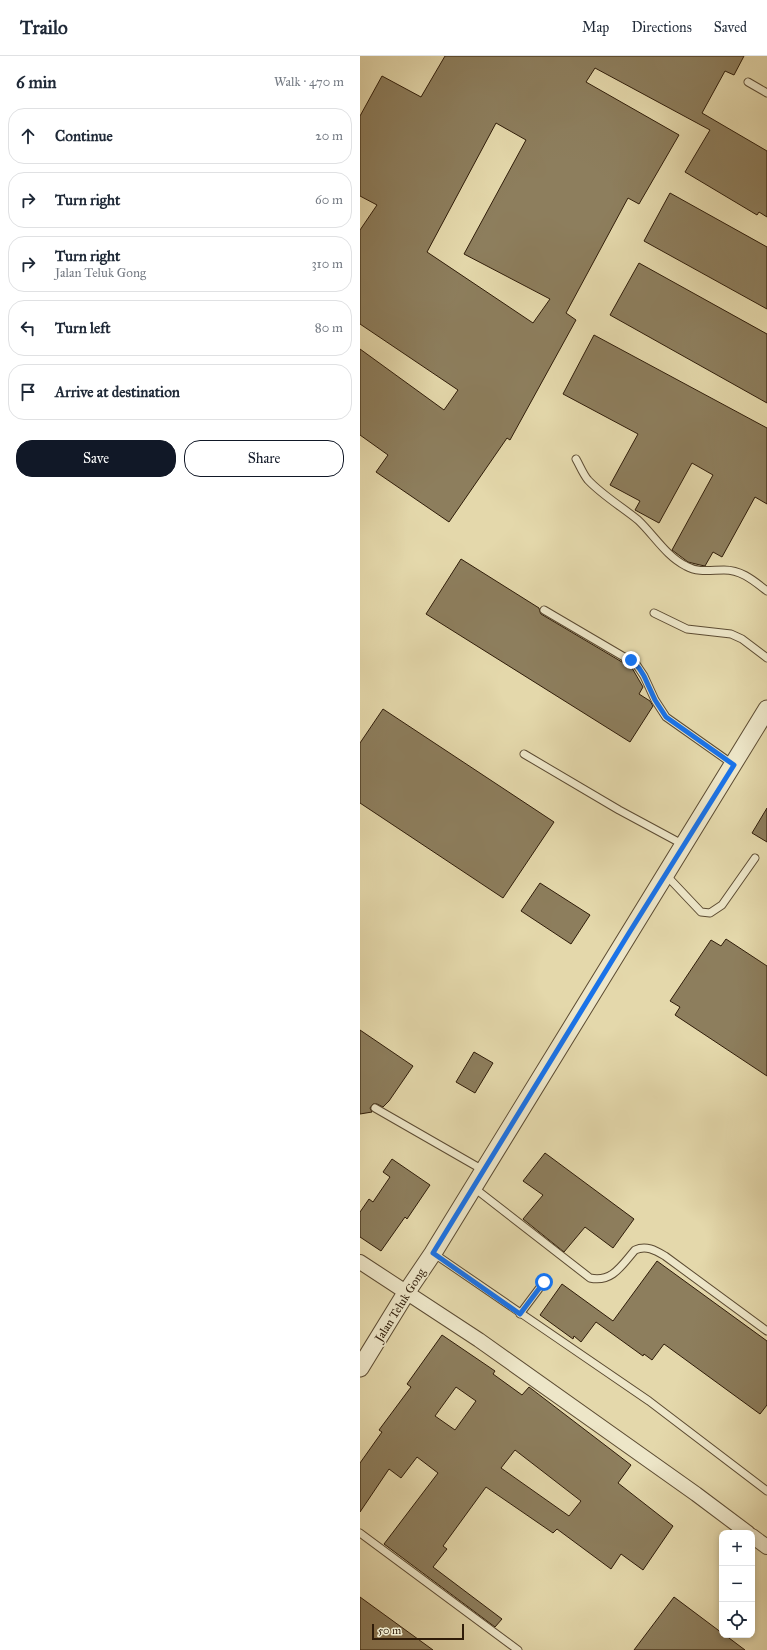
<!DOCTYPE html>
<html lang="en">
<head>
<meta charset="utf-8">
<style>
	body { margin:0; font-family:"IM FELL Great Primer",serif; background:#f2f2f3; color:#1f2937 }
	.controls { position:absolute; right:12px; bottom:12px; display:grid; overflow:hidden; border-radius:8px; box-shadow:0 2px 6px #0003 }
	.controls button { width:36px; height:36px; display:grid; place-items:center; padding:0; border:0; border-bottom:1px solid #e0e1e3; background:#fff; color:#1f2937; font:20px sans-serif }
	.scale { position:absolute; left:12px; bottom:10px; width:92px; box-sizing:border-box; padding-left:4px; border:2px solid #2f1c09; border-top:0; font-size:11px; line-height:14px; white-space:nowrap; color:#2f1c09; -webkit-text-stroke:3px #ede6c8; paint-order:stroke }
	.stop { position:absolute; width:12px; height:12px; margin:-9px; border:3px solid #1a73e8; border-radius:50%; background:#fff }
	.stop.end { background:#1a73e8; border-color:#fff; box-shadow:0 1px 4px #0008 }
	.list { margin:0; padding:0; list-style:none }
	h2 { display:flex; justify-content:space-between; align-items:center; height:52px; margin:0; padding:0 16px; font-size:17px }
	h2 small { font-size:13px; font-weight:400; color:#747a83 }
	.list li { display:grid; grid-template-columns:26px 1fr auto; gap:12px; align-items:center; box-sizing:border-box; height:56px; margin:0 8px 8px; padding:0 8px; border:1px solid #e0e1e3; border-radius:16px }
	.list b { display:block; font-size:15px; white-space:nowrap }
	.list p { margin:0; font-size:13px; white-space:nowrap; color:#747a83 }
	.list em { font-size:13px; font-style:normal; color:#747a83 }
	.actions { display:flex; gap:8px; padding:12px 16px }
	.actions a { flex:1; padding:9px 0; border:1px solid #111827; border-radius:16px; text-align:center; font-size:14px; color:#111827 }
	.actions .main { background:#111827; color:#fff }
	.icon { flex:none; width:22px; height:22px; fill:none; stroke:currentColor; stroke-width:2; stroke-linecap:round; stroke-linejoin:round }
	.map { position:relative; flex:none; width:407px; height:1594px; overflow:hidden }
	header { display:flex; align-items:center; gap:24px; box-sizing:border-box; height:56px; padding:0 20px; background:#fff; border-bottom:1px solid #e0e1e3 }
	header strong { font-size:19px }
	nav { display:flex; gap:22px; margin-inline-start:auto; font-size:14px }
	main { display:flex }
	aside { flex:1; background:#fff }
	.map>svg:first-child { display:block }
	.building { fill:#8d7e5d; stroke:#2f1c09; fill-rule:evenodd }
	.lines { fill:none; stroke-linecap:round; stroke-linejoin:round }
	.service-casing { stroke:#5c4b32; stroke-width:9 }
	.minor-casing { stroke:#5c4b32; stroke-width:16 }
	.tertiary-casing { stroke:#5c4b32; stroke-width:19 }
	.service { stroke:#ede6c8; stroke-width:7 }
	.minor { stroke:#ede6c8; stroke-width:14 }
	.tertiary { stroke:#ede6c8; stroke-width:17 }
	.route { stroke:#1a73e8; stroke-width:5 }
	.labels { text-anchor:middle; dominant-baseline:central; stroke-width:3.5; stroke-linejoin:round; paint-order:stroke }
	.street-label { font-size:12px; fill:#2f1c09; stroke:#ede6c8 }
</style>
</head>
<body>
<header>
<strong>Trailo</strong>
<nav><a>Map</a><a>Directions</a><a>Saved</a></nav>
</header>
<main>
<aside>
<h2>6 min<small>Walk · 470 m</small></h2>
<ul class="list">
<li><svg class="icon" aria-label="ahead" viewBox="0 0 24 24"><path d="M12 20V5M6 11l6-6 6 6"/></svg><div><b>Continue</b></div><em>20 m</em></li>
<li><svg class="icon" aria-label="right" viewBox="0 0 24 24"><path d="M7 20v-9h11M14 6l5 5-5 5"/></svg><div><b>Turn right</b></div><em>60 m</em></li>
<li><svg class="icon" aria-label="right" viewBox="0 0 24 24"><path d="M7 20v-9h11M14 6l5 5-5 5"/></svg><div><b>Turn right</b><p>Jalan Teluk Gong</p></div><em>310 m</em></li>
<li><svg class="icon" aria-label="left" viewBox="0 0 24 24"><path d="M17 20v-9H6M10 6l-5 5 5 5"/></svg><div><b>Turn left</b></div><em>80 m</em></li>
<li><svg class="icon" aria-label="arrive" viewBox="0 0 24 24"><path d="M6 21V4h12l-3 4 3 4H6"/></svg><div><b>Arrive at destination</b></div></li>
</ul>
<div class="actions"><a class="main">Save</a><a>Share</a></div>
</aside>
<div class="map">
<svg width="407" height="1594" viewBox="0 0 407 1594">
	<rect width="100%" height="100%" fill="#e4d8ab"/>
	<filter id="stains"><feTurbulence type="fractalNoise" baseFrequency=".005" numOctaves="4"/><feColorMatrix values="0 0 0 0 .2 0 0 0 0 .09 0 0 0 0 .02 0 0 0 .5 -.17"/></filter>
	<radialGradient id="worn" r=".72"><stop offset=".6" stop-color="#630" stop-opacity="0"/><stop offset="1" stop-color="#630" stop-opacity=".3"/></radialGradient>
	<g class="building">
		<path d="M85,0H384L374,19L365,15L342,57L407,95V161L399,156L397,159L325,116L350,74L235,12L226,26L319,79L279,148L268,142L206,257L216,264L150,384L147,382L89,466L16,416L28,399L0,379V293L84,354L98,334L0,268V174L17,149L0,140V60L22,20L61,41ZM136,67L166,84L104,198L190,243L173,267L67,196Z"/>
		<path d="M310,137L407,191V253L284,185Z"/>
		<path d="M279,207L407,278V347L250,259Z"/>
		<path d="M234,279L407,372V448L395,441L362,501L353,496L345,510L340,509L328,506L312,494L353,419L332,407L299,467L275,454L280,445L250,429L278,378L203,338Z"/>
		<path d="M101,503L179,552L180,556L181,558L272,612L283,631L279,638L290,645L293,650L270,686L66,558Z"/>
		<path d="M23,653L194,766L143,842L0,747V687Z"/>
		<path d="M407,752V786L392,777Z"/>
		<path d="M180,827L230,859L211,888L161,855Z"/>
		<path d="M366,883L407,910V1020L315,959L320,951L310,945L351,884L361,890Z"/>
		<path d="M0,974L53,1010L29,1045L23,1051L17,1048H13L10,1052L12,1056L0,1058Z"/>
		<path d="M114,996L133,1007L115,1037L96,1026Z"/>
		<path d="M185,1097L274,1163L253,1192L225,1171L204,1196L163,1163L183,1139L163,1125Z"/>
		<path d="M32,1103L70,1129L47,1163L45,1161L21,1195L0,1181V1156L9,1143L13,1146L30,1121L23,1116Z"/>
		<path d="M297,1205L407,1285V1349L400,1358L304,1288L292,1304L284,1298L283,1300L236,1266L221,1286L214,1280L213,1283L180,1259L202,1228L253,1265Z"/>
		<path d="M82,1279L135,1315L133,1318L162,1339L169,1331L271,1409L258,1427L313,1470L283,1514L261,1498L251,1513L197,1473L193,1477L126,1431L83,1490L87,1493L73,1511L142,1563L135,1571L24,1488L78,1417L57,1401L41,1422L29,1413L0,1456V1407L22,1376L19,1374L51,1331L47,1328ZM96,1331L116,1345L95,1374L75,1360ZM155,1394L221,1445L209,1460L141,1412Z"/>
		<path d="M0,1541L73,1594H0Z"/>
		<path d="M314,1541L362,1577V1579H365L385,1594H274Z"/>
	</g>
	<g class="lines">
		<g class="service-casing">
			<g id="service">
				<path d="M388,26L407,37"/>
				<path d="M216,403C220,410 223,418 228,424C242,439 262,451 278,464C294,479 306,500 326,510C338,517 351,514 364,514C382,514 394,525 407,535"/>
				<path d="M184,554L276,608L284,620L295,644L306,661L374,709"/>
				<path d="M294,557L327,573L371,578L382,583L407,602"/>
				<path d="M164,698L259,754L324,789"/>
				<path d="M306,819L341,856L350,857L362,849L395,802"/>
				<path d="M15,1052L123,1114"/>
				<path d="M113,1131L230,1222C252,1227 262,1209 275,1194C286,1189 295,1194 305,1200L407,1275"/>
				<path d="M73,1197L289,1345L407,1435"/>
				<path d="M160,1258L184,1226"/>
				<path d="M0,1477L158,1594"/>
			</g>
		</g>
		<g class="minor-casing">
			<g id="minor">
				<path d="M0,1206L119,1284L336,1438L388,1477"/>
				<path d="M392,1480L407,1491"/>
			</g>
		</g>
		<g class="tertiary-casing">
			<path id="tertiary" d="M0,1312L46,1237L73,1197L407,653"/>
		</g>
		<use href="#service" class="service"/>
		<use href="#minor" class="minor"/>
		<use href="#tertiary" class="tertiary"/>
	</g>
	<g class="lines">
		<path class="route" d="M184,1226L160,1258L73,1197L269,877L374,709L306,661L295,644L284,620L279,612L271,604"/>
	</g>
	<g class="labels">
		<g class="street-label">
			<text transform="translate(40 1249) rotate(-58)">Jalan Teluk Gong</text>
		</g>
	</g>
	<rect width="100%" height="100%" filter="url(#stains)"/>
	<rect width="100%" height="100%" fill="url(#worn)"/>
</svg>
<div class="controls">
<button>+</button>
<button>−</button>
<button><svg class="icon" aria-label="locate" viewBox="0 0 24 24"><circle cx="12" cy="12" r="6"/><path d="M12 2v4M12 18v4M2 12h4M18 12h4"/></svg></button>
</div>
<div class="scale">50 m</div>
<div class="stop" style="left:184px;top:1226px"></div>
<div class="stop end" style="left:271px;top:604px"></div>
</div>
</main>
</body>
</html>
